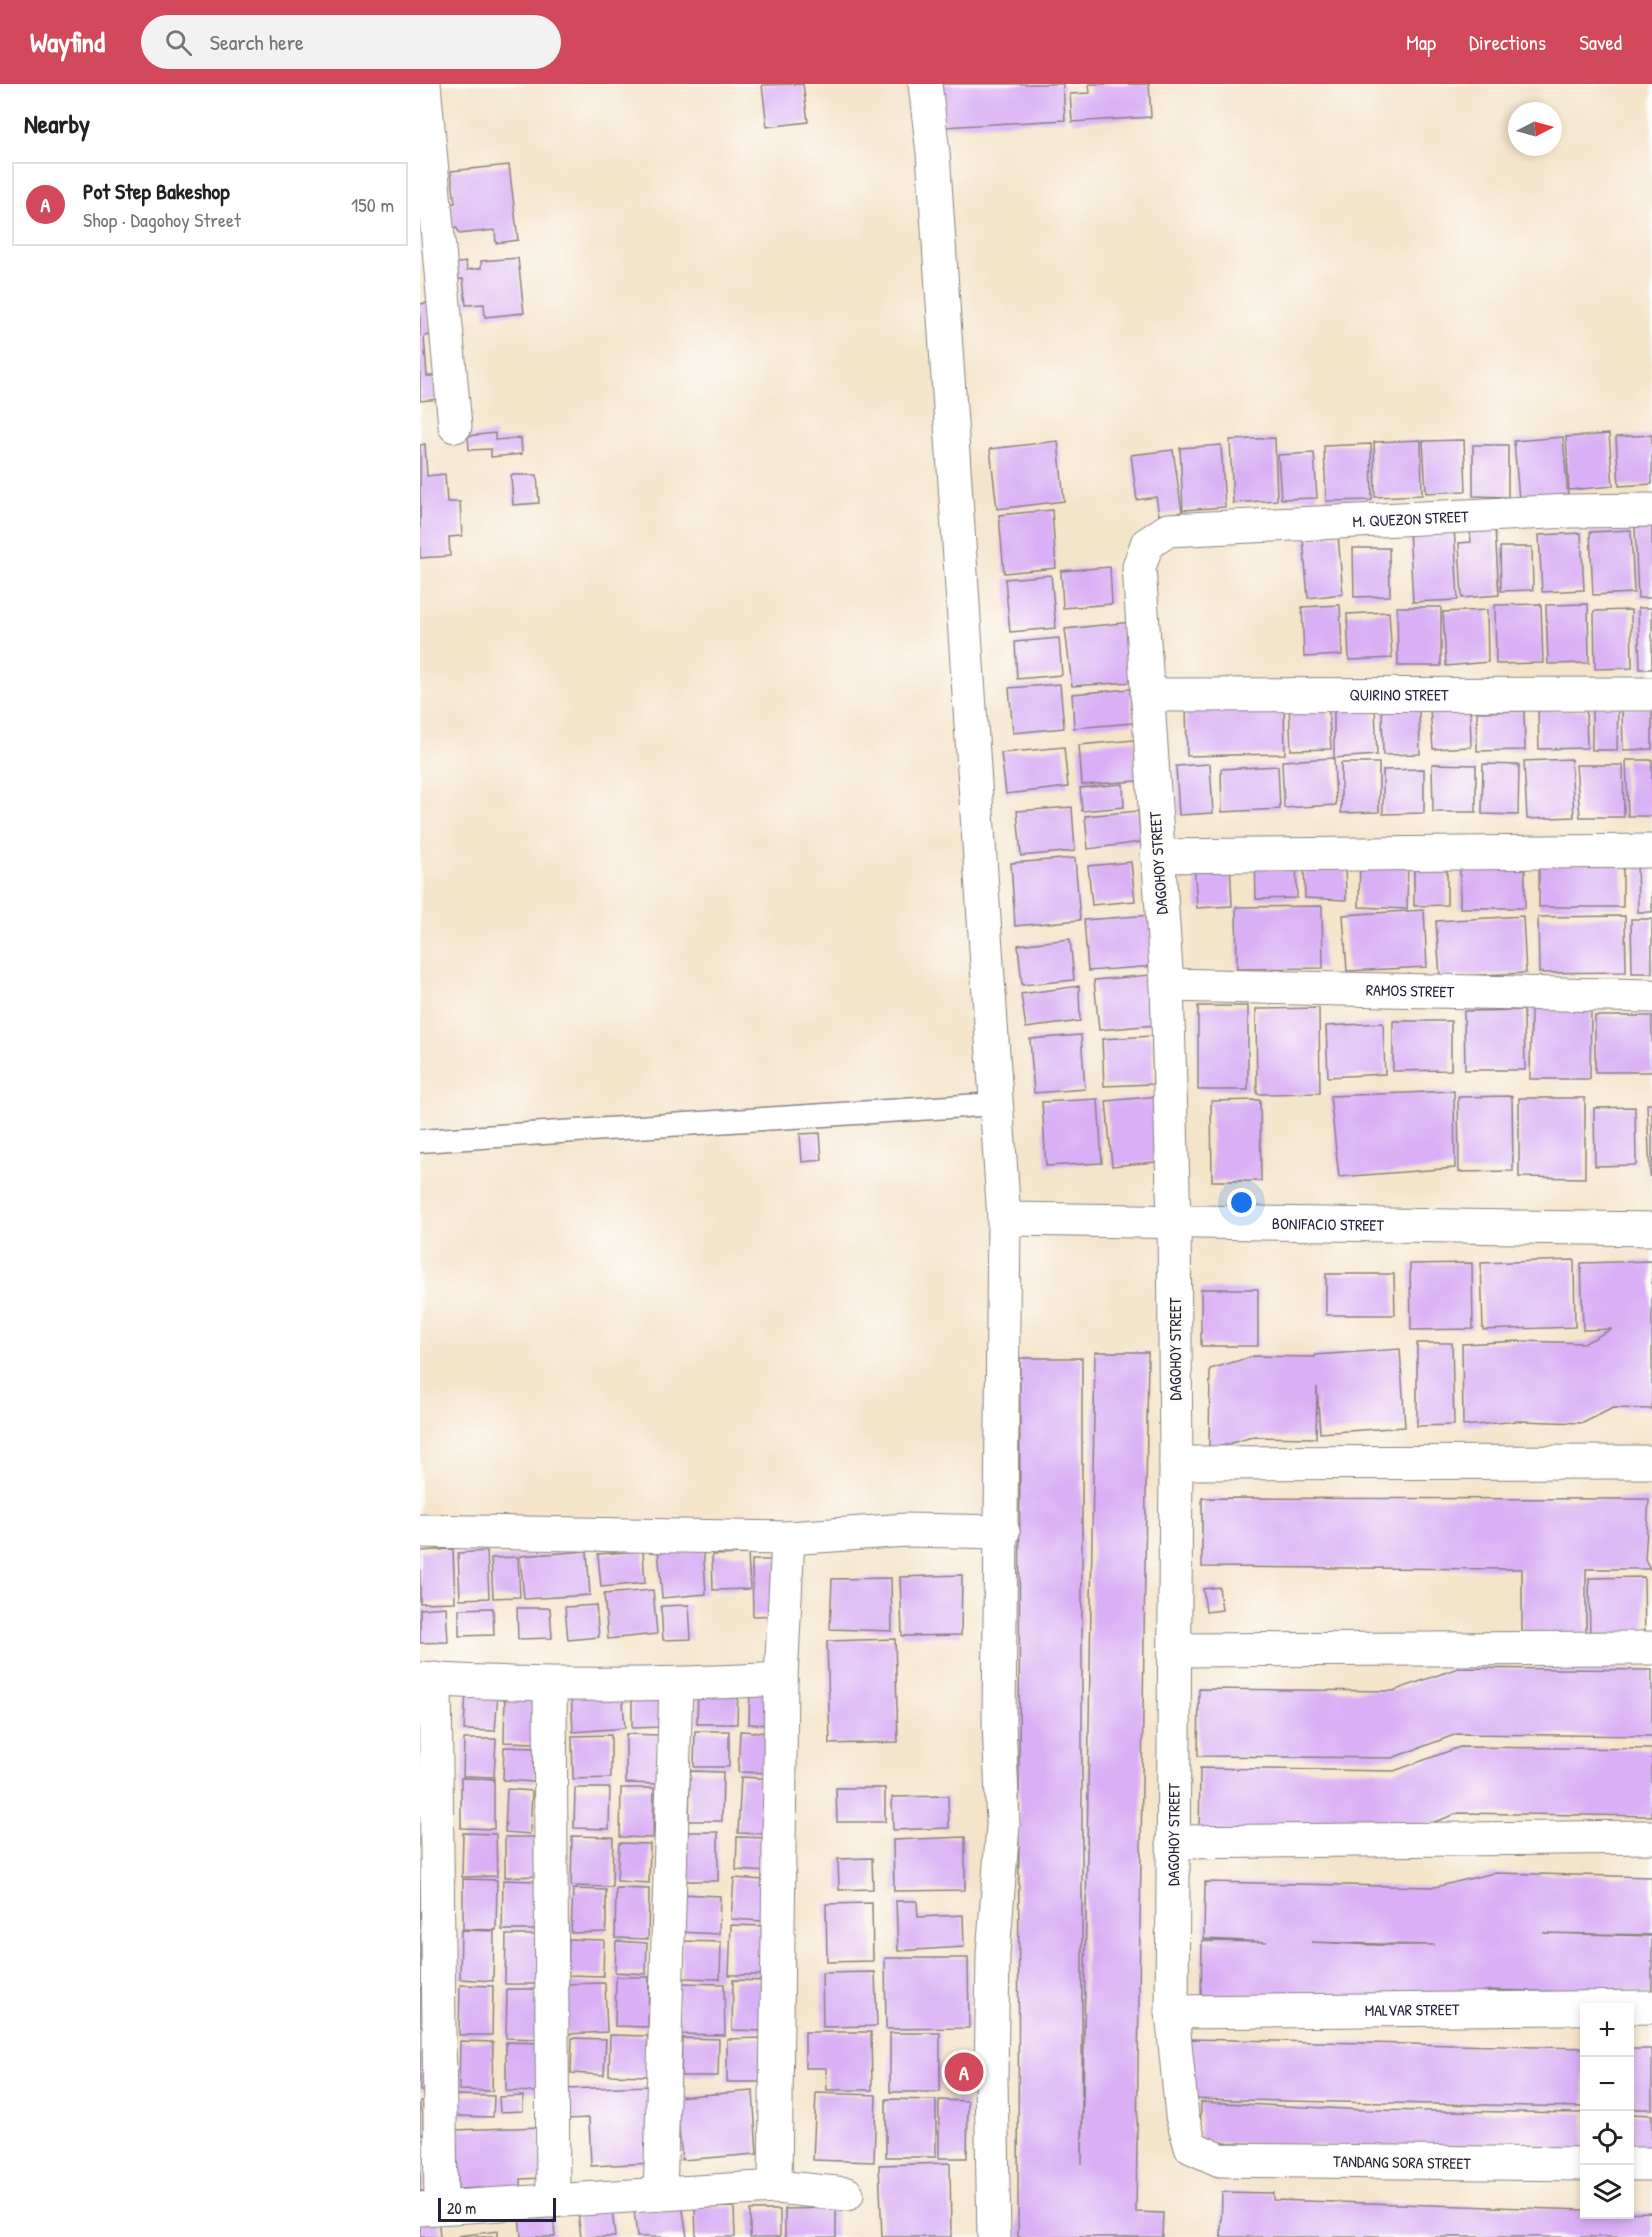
<!DOCTYPE html>
<html lang="en">
<head>
<meta charset="utf-8">
<style>
	body { margin:0; font-family:"Patrick Hand",sans-serif; background:#f2f2f2; color:#202124 }
	.controls { position:absolute; right:18px; bottom:18px; display:grid; overflow:hidden; border-radius:0px; box-shadow:0 3px 9px #0003 }
	.controls button { width:54px; height:54px; display:grid; place-items:center; padding:0; border:0; border-bottom:2px solid #e0e0e0; background:#fff; color:#202124; font:30px sans-serif }
	.compass { position:absolute; left:1088px; top:18px; width:54px; height:54px; border-radius:50%; background:#fff; box-shadow:0 3px 9px #0003; rotate:84deg }
	.scale { position:absolute; left:18px; bottom:15px; width:118px; box-sizing:border-box; padding-left:6px; border:3px solid #22223b; border-top:0; font-size:16px; line-height:21px; white-space:nowrap; color:#22223b; -webkit-text-stroke:4px #fdfcf7; paint-order:stroke }
	.you { position:absolute; left:822px; top:1119px; width:21px; height:21px; margin:-15px; border:4px solid #fff; border-radius:50%; background:#1a73e8; box-shadow:0 0 0 9px #1a73e833 }
	.badge { display:grid; place-items:center; width:39px; height:39px; border-radius:50%; background:#d1495b; color:#fff; font-size:20px; font-weight:700 }
	.pin { position:absolute; translate:-50% -50%; border:3px solid #fff; box-shadow:0 2px 6px #0006 }
	.list { margin:0; padding:0; list-style:none }
	h2 { display:flex; justify-content:space-between; align-items:center; height:78px; margin:0; padding:0 24px; font-size:26px }
	h2 small { font-size:20px; font-weight:400; color:#757577 }
	.list li { display:grid; grid-template-columns:39px 1fr auto; gap:18px; align-items:center; box-sizing:border-box; height:84px; margin:0 12px 12px; padding:0 12px; border:2px solid #e0e0e0; border-radius:0px }
	.list b { display:block; font-size:22px; white-space:nowrap }
	.list p { margin:0; font-size:20px; white-space:nowrap; color:#757577 }
	.list em { font-size:20px; font-style:normal; color:#757577 }
	.icon { flex:none; width:33px; height:33px; fill:none; stroke:currentColor; stroke-width:2; stroke-linecap:round; stroke-linejoin:round }
	.map { position:relative; flex:none; width:1232px; height:2153px; overflow:hidden }
	header { display:flex; align-items:center; gap:36px; box-sizing:border-box; height:84px; padding:0 30px; background:#d1495b; color:#fff }
	header strong { font-size:28px }
	nav { display:flex; gap:33px; margin-inline-start:auto; font-size:21px }
	.search { width:420px; height:54px; background:#f2f2f2; display:flex; align-items:center; gap:15px; box-sizing:border-box; padding:0 21px; border-radius:33px; color:#757577; font-size:22px }
	main { display:flex }
	aside { flex:1; background:#fff }
	.map>svg:first-child { display:block }
	.building { fill:#d9aff5; fill-rule:evenodd }
	.lines { fill:none; stroke-linecap:round; stroke-linejoin:round }
	.service-casing { stroke:#8b8382; stroke-width:25 }
	.minor-casing { stroke:#8b8382; stroke-width:35 }
	.service { stroke:#fff; stroke-width:22 }
	.minor { stroke:#fff; stroke-width:33 }
	.labels { text-anchor:middle; dominant-baseline:central; stroke-width:6; stroke-linejoin:round; paint-order:stroke }
	.street-label { font-size:16px; fill:#22223b; stroke:#fdfcf7 }
</style>
</head>
<body>
<header>
<strong>Wayfind</strong>
<div class="search"><svg class="icon" aria-label="search" viewBox="0 0 24 24"><circle cx="10" cy="10" r="6"/><path d="M15 15l6 6"/></svg>Search here</div>
<nav><a>Map</a><a>Directions</a><a>Saved</a></nav>
</header>
<main>
<aside>
<h2>Nearby<small></small></h2>
<ul class="list">
<li><span class="badge">A</span><div><b>Pot Step Bakeshop</b><p>Shop · Dagohoy Street</p></div><em>150 m</em></li>
</ul>
</aside>
<div class="map">
<svg width="1232" height="2153" viewBox="0 0 1232 2153">
	<rect width="100%" height="100%" fill="#fdfcf7"/>
	<filter id="ink" filterUnits="userSpaceOnUse"><feTurbulence type="fractalNoise" baseFrequency=".0167" numOctaves="2"/><feDisplacementMap in="SourceGraphic" scale="12" xChannelSelector="R" yChannelSelector="G"/><feConvolveMatrix kernelMatrix="1 2 1 2 8 2 1 2 1" color-interpolation-filters="sRGB"/></filter>
	<filter id="wash" filterUnits="userSpaceOnUse"><feTurbulence type="fractalNoise" baseFrequency=".008" numOctaves="4" result="noise"/><feDisplacementMap in="SourceGraphic" scale="24" xChannelSelector="R" yChannelSelector="G"/><feGaussianBlur stdDeviation="1.35" result="paint"/><feColorMatrix in="noise" values="0 0 0 0 0 0 0 0 0 0 0 0 0 0 0 0 0 1.4 0 .05"/><feComposite in="paint" operator="in"/></filter>
	<g filter="url(#wash)">
		<rect width="100%" height="100%" fill="#f4e4ca"/>
		<g id="blocks">
			<g class="building">
				<path d="M383,0L388,38L347,43L342,1Z"/>
				<path d="M521,0H643L645,36L523,43Z"/>
				<path d="M669,0H729L731,33L652,38L650,10L670,9Z"/>
				<path d="M89,81L98,156L76,159L75,146L39,150L37,144L30,145L26,120L35,119L31,87Z"/>
				<path d="M98,174L104,229L65,233L64,220L46,221L43,195L32,196L31,180L46,178L47,186L61,184V177Z"/>
				<path d="M8,219L11,251L4,252L7,292H18L20,315L0,317V220Z"/>
				<path d="M75,349V356L101,354L102,370L71,373V365L49,366L48,352Z"/>
				<path d="M1189,350L1193,402L1149,406L1146,353Z"/>
				<path d="M1232,351V400L1199,402L1196,353Z"/>
				<path d="M1143,353L1148,412L1099,415L1094,357Z"/>
				<path d="M855,354L857,416L813,419L810,356Z"/>
				<path d="M1001,356L1002,411L955,413L954,358Z"/>
				<path d="M1044,356L1046,407L1006,409L1003,357Z"/>
				<path d="M638,357L644,417L577,425L570,365Z"/>
				<path d="M5,360L7,392L25,390L27,418H40L42,452L29,453L30,472L0,474V361Z"/>
				<path d="M951,360L952,416L906,417L904,362Z"/>
				<path d="M801,361L805,423L763,426L760,364Z"/>
				<path d="M1053,361H1088V413L1053,412Z"/>
				<path d="M753,366L762,428L739,431L736,413L717,416L711,371Z"/>
				<path d="M894,369L897,414L861,415L858,371Z"/>
				<path d="M91,391H117L119,419L93,421Z"/>
				<path d="M632,426L636,484L584,489L579,431Z"/>
				<path d="M1034,441L1038,516L993,518L989,444Z"/>
				<path d="M1232,442V514H1218L1215,443Z"/>
				<path d="M1075,444L1079,511L1042,514L1039,459L1051,458L1050,445Z"/>
				<path d="M1211,446L1214,509L1173,511L1170,448Z"/>
				<path d="M1161,449L1164,506L1122,508L1119,451Z"/>
				<path d="M918,451L923,510L888,514L883,455Z"/>
				<path d="M1080,463H1112L1113,506L1081,507Z"/>
				<path d="M933,464H969L970,512L934,513Z"/>
				<path d="M690,483L692,520L643,524L641,487Z"/>
				<path d="M631,491L636,544L590,548L585,495Z"/>
				<path d="M1121,520L1123,579L1076,580L1075,521Z"/>
				<path d="M1168,520L1169,579L1128,580L1126,521Z"/>
				<path d="M920,521L922,571L884,573L882,523Z"/>
				<path d="M977,523H1021V582H978Z"/>
				<path d="M1218,524H1232V585H1220Z"/>
				<path d="M1067,526L1068,578L1026,582L1023,528Z"/>
				<path d="M1211,526L1212,584L1175,585L1174,527Z"/>
				<path d="M969,528L972,574L929,576L927,530Z"/>
				<path d="M711,538L714,598L652,602L645,545Z"/>
				<path d="M639,554L642,591L597,595L595,558Z"/>
				<path d="M640,600L644,644L593,649L589,604Z"/>
				<path d="M710,605L713,639L654,644L652,610Z"/>
				<path d="M864,614L865,670L767,672L766,616Z"/>
				<path d="M908,618L911,665L871,666L869,619Z"/>
				<path d="M1050,622L1051,663L1013,665L1010,624Z"/>
				<path d="M1172,622H1198L1197,666H1172Z"/>
				<path d="M955,624L957,671L914,674V626Z"/>
				<path d="M999,624L1000,670L963,671L962,625Z"/>
				<path d="M1202,624H1232V665L1203,666Z"/>
				<path d="M1118,626H1166L1167,664L1119,665Z"/>
				<path d="M1104,627L1105,666L1057,667V628Z"/>
				<path d="M714,656L717,697L662,701L659,661Z"/>
				<path d="M644,663L648,703L586,710L581,669Z"/>
				<path d="M914,674L916,721L864,724L862,677Z"/>
				<path d="M1151,675L1154,733L1107,735L1104,677Z"/>
				<path d="M1206,676H1232V732H1208Z"/>
				<path d="M921,679H959V728L921,729Z"/>
				<path d="M790,680L793,729L759,731L756,682Z"/>
				<path d="M1012,680L1056,681V728H1013Z"/>
				<path d="M1063,680L1099,681L1098,731L1062,730Z"/>
				<path d="M1156,681H1203L1204,733H1160Z"/>
				<path d="M858,682L860,725L802,728L801,685Z"/>
				<path d="M1004,685V729L963,730V686Z"/>
				<path d="M703,700L704,723L662,727L660,704Z"/>
				<path d="M652,723L655,767L601,772L597,727Z"/>
				<path d="M718,727L721,758L668,765L665,732Z"/>
				<path d="M876,771L877,814L836,815L835,772Z"/>
				<path d="M940,771L988,772L987,825L939,823Z"/>
				<rect x="1119" y="771" width="84" height="52"/>
				<path d="M994,772H1027V821L994,822Z"/>
				<path d="M1217,773H1232V828H1218Z"/>
				<path d="M655,774L660,836L595,842L591,779Z"/>
				<path d="M1105,776V824H1040V777Z"/>
				<path d="M810,777L812,822L777,824L774,778Z"/>
				<path d="M884,777L925,778L926,816L885,814Z"/>
				<path d="M711,778L715,817L672,821L668,782Z"/>
				<path d="M902,822L903,884L817,885L816,823Z"/>
				<path d="M1004,826L1007,883L927,887L923,831Z"/>
				<path d="M732,831L736,882L668,887L664,836Z"/>
				<path d="M1103,832L1106,889L1020,893L1016,837Z"/>
				<path d="M1205,832L1206,888L1119,889L1118,833Z"/>
				<path d="M1211,835H1232V889H1212Z"/>
				<path d="M650,855L654,896L602,901L598,861Z"/>
				<path d="M731,891L735,941L679,946L674,896Z"/>
				<path d="M659,902L660,937L606,944L601,910Z"/>
				<rect x="778" y="922" width="50" height="84"/>
				<path d="M1111,923L1171,924L1170,995H1110Z"/>
				<path d="M899,924L900,1009L837,1010L836,925Z"/>
				<path d="M1104,926L1105,986H1045L1044,927Z"/>
				<rect x="1175" y="932" width="57" height="56"/>
				<path d="M973,937H1031V986L973,987Z"/>
				<path d="M963,939L965,990L908,993L906,942Z"/>
				<path d="M661,951L665,1005L614,1009L610,955Z"/>
				<path d="M732,952L733,1000L684,1002L682,955Z"/>
				<path d="M1034,1007L1035,1084L919,1093L910,1012Z"/>
				<path d="M740,1012L746,1077L692,1082L686,1017Z"/>
				<path d="M1092,1012L1093,1087L1039,1088L1038,1013Z"/>
				<path d="M1099,1014H1165V1094L1099,1093Z"/>
				<path d="M678,1015L682,1079L626,1082L622,1018Z"/>
				<path d="M840,1016L841,1097H792L791,1017Z"/>
				<path d="M1227,1020H1232V1092H1230Z"/>
				<path d="M1215,1023L1216,1081L1175,1082L1174,1024Z"/>
				<path d="M400,1049L402,1076L382,1078L380,1050Z"/>
				<path d="M1154,1176L1155,1243L1063,1246L1061,1179Z"/>
				<path d="M1232,1177V1325L1193,1324L1163,1339L1099,1337L1043,1342L1042,1260L1101,1257L1165,1259L1192,1245L1163,1246L1161,1179Z"/>
				<path d="M1052,1179L1053,1245L991,1246L990,1180Z"/>
				<path d="M906,1190H974L975,1231H906Z"/>
				<rect x="781" y="1205" width="57" height="57"/>
				<path d="M997,1259H1032L1034,1341L997,1342Z"/>
				<path d="M980,1265L985,1343L900,1349L897,1303L896,1354L832,1353L789,1366L790,1285L834,1272L895,1273V1271Z"/>
				<path d="M675,1268H728L716,2128L743,2129L742,2153H598L600,1274H662V2080Z"/>
				<path d="M782,1414L1229,1415L1225,1475L1230,1485H1166V1564H1102V1485L782,1483Z"/>
				<path d="M283,1461L286,1510L242,1514L238,1464Z"/>
				<path d="M33,1465L35,1518L0,1519V1467Z"/>
				<path d="M67,1467L69,1514L40,1515L38,1469Z"/>
				<path d="M167,1467L170,1511L104,1515L100,1472Z"/>
				<path d="M223,1467L225,1499L181,1503L178,1470Z"/>
				<path d="M328,1470L330,1505L293,1506L292,1471Z"/>
				<path d="M98,1473L100,1513L73,1514L71,1474Z"/>
				<path d="M332,1476H362L363,1531L333,1532Z"/>
				<path d="M542,1491L541,1551L482,1552L480,1493Z"/>
				<path d="M1224,1493L1225,1559L1170,1560L1169,1494Z"/>
				<path d="M471,1494L472,1547L410,1545L412,1495Z"/>
				<path d="M799,1503L802,1526L786,1528L783,1505Z"/>
				<path d="M233,1506L237,1550L188,1555L184,1510Z"/>
				<path d="M176,1521L179,1553L148,1556L145,1523Z"/>
				<path d="M269,1521L271,1555L243,1556L241,1522Z"/>
				<path d="M26,1523L28,1558L0,1559V1525Z"/>
				<path d="M73,1524L74,1551L39,1552V1525Z"/>
				<path d="M97,1524H130L132,1554L98,1555Z"/>
				<path d="M475,1555L478,1658L410,1660L407,1557Z"/>
				<path d="M1038,1584L1232,1586V1652L1037,1650L972,1674L778,1672L779,1605L973,1607Z"/>
				<path d="M330,1602L355,1603L354,1641L329,1640Z"/>
				<path d="M278,1604L318,1605L317,1640H277Z"/>
				<path d="M46,1606L78,1609L75,1647L44,1646Z"/>
				<path d="M202,1606L205,1644L153,1648L151,1609Z"/>
				<path d="M243,1606L244,1643L212,1644V1607Z"/>
				<path d="M85,1609L118,1610V1659L84,1658Z"/>
				<path d="M275,1647H309V1683H274Z"/>
				<path d="M320,1647L353,1649L352,1689L318,1688Z"/>
				<path d="M206,1650L239,1651V1700L206,1699Z"/>
				<path d="M191,1651V1694L153,1695L152,1652Z"/>
				<path d="M44,1655H76L74,1693L43,1692Z"/>
				<path d="M84,1663L117,1664L115,1698L83,1696Z"/>
				<path d="M1040,1663L1232,1665V1732L1039,1729L973,1753L779,1751L780,1684L974,1687Z"/>
				<path d="M270,1687L303,1688L302,1737H269Z"/>
				<path d="M321,1693L354,1695L352,1750L318,1749Z"/>
				<path d="M41,1694L74,1695V1745L41,1744Z"/>
				<path d="M155,1704H190L189,1745L154,1744Z"/>
				<path d="M201,1704H234L233,1754L200,1753Z"/>
				<path d="M416,1704H465V1738H417Z"/>
				<path d="M87,1705L112,1707L110,1750L85,1748Z"/>
				<path d="M528,1712L529,1744L473,1746L472,1713Z"/>
				<path d="M266,1748H298V1797H265Z"/>
				<path d="M43,1749L76,1750L77,1792L42,1793Z"/>
				<path d="M152,1752L193,1753L192,1803L151,1802Z"/>
				<path d="M85,1753H117L118,1792L85,1793Z"/>
				<path d="M317,1753L350,1754L348,1788L316,1786Z"/>
				<path d="M545,1753V1806L474,1807L473,1756Z"/>
				<path d="M199,1759L230,1760L229,1799L197,1797Z"/>
				<path d="M452,1774L453,1805L419,1806L418,1775Z"/>
				<path d="M1074,1789L1232,1793V1851L1123,1849L1232,1852V1910L1070,1906L1011,1920L781,1914L782,1857L847,1858L784,1855L785,1798L1015,1803ZM891,1858L956,1860L1015,1861H954Z"/>
				<path d="M314,1794L345,1796L343,1837L311,1835Z"/>
				<path d="M43,1795L77,1796L76,1846L43,1845Z"/>
				<path d="M0,1796L7,1797L6,1845L0,1844Z"/>
				<path d="M83,1796L116,1797L115,1846H82Z"/>
				<path d="M196,1804L229,1805L228,1855L195,1854Z"/>
				<path d="M153,1805L186,1806V1848L151,1849Z"/>
				<path d="M262,1810L300,1812L299,1850L260,1848Z"/>
				<path d="M476,1817H497L498,1833L543,1831L544,1863L478,1867Z"/>
				<path d="M452,1819L453,1877L407,1878L406,1820Z"/>
				<path d="M311,1841L344,1842L342,1891H309Z"/>
				<path d="M41,1846L74,1847L73,1897L40,1895Z"/>
				<path d="M0,1850H6L5,1898H0Z"/>
				<path d="M86,1851H119L118,1900H85Z"/>
				<path d="M149,1855L184,1856L183,1892L148,1891Z"/>
				<path d="M196,1857L227,1859L226,1890L195,1888Z"/>
				<path d="M262,1857L301,1858L300,1895L261,1894Z"/>
				<path d="M465,1874H548L549,1944L466,1945Z"/>
				<path d="M455,1888L457,1942L403,1943L402,1889Z"/>
				<path d="M196,1893H229L228,1943L195,1942Z"/>
				<path d="M313,1896L346,1897L345,1947L312,1946Z"/>
				<path d="M185,1899L187,1948L147,1950L146,1900Z"/>
				<path d="M258,1899L304,1900L305,1951L257,1950Z"/>
				<path d="M40,1901L73,1902L72,1951H39Z"/>
				<path d="M0,1903H7L6,1942H0Z"/>
				<path d="M87,1905H120L119,1955L86,1954Z"/>
				<path d="M0,1947H9L12,2007H0Z"/>
				<path d="M385,1948H451L452,2006H407L406,1984H385Z"/>
				<rect x="470" y="1949" width="50" height="59"/>
				<path d="M190,1951L228,1952V1992L189,1991Z"/>
				<path d="M152,1954L186,1955L184,1991L151,1989Z"/>
				<path d="M262,1954L299,1955L298,1992H261Z"/>
				<path d="M342,1954V1998H307V1955Z"/>
				<path d="M770,1955L1164,1964V2023L768,2015Z"/>
				<path d="M40,1957L73,1958L72,2007L39,2006Z"/>
				<path d="M86,1958L119,1959V2008L86,2007Z"/>
				<rect x="1210" y="1965" width="22" height="60"/>
				<path d="M230,2002L233,2079L171,2082L169,2034L145,2035L144,2005Z"/>
				<path d="M333,2007L337,2070L262,2076L256,2013Z"/>
				<path d="M396,2009L456,2011L454,2078L393,2076Z"/>
				<path d="M36,2011L74,2012L73,2033L35,2032Z"/>
				<path d="M103,2012V2027L80,2028L79,2013Z"/>
				<path d="M466,2015L516,2016V2073H466Z"/>
				<path d="M519,2016L548,2017L547,2074H519Z"/>
				<rect x="0" y="2017" width="3" height="33"/>
				<path d="M781,2018L946,2026L1164,2029V2069L780,2058Z"/>
				<path d="M1210,2030L1232,2031V2074L1210,2072Z"/>
				<path d="M120,2043L122,2094L101,2095V2112L64,2114V2104L38,2105L36,2046Z"/>
				<path d="M0,2056H6L5,2107H0Z"/>
				<path d="M530,2079L531,2153H462L459,2081Z"/>
				<path d="M802,2108L853,2109V2116L1164,2126V2130L1232,2128V2153H801Z"/>
				<path d="M262,2119L267,2153H217L214,2125Z"/>
				<path d="M314,2123L315,2153H276L275,2124Z"/>
				<path d="M416,2124V2153H365V2125Z"/>
				<path d="M192,2126L195,2153H161L158,2129Z"/>
				<rect x="330" y="2126" width="30" height="27"/>
				<path d="M133,2129L135,2153H101L99,2132Z"/>
				<path d="M18,2131L20,2153H0V2133Z"/>
				<path d="M77,2147V2153H39V2152Z"/>
			</g>
		</g>
	</g>
	<g filter="url(#ink)">
		<use href="#blocks" fill-opacity="0" stroke="#8b8382" stroke-width="1.5"/>
		<g class="lines">
			<g class="service-casing">
				<path id="service" d="M0,1057L576,1020"/>
			</g>
			<g class="minor-casing">
				<g id="minor">
					<path d="M4,0L35,342"/>
					<path d="M505,0L513,69L584,1135L579,1637L583,1742L573,1870L571,1996L574,2153"/>
					<path id="s1" d="M727,611L1232,610"/>
					<path d="M737,772L1232,767"/>
					<path id="s2" d="M747,901L1232,912"/>
					<path id="s3" d="M584,1135L1232,1145"/>
					<path d="M756,1379L1232,1378"/>
					<path d="M0,1447L368,1454L487,1446L583,1448"/>
					<path d="M755,1566L1232,1564"/>
					<path d="M0,1595C121,1602 240,1602 361,1595"/>
					<path d="M15,1595L21,2123"/>
					<path d="M130,1601L133,2117"/>
					<path d="M753,1758L1232,1753"/>
					<path id="s4" d="M752,1928L1232,1923"/>
					<path id="s5" d="M1164,2080L800,2076L771,2063L762,2032L752,1928L756,1379L754,1138L747,901L719,483L727,460L748,446L1151,427L1232,426"/>
					<path d="M1210,2080H1232"/>
					<path d="M355,2103L361,1595L368,1454"/>
					<path d="M240,2110L256,1601"/>
					<path d="M0,2125L355,2103L427,2110"/>
				</g>
			</g>
			<use href="#service" class="service"/>
			<use href="#minor" class="minor"/>
		</g>
	</g>
	<g class="labels">
		<g class="street-label">
			<text stroke="none"><textPath href="#s5" startOffset="2271">M. QUEZON STREET</textPath></text>
			<text stroke="none"><textPath href="#s1" startOffset="252">QUIRINO STREET</textPath></text>
			<text transform="translate(738 779) rotate(-94)">DAGOHOY STREET</text>
			<text stroke="none"><textPath href="#s2" startOffset="243">RAMOS STREET</textPath></text>
			<text stroke="none"><textPath href="#s3" startOffset="324">BONIFACIO STREET</textPath></text>
			<text transform="translate(755 1265) rotate(-90)">DAGOHOY STREET</text>
			<text stroke="none"><textPath href="#s5" startOffset="710">DAGOHOY STREET</textPath></text>
			<text stroke="none"><textPath href="#s4" startOffset="240">MALVAR STREET</textPath></text>
			<text transform="translate(982 2078) rotate(1)">TANDANG SORA STREET</text>
		</g>
	</g>
</svg>
<div class="controls">
<button>+</button>
<button>−</button>
<button><svg class="icon" aria-label="locate" viewBox="0 0 24 24"><circle cx="12" cy="12" r="6"/><path d="M12 2v4M12 18v4M2 12h4M18 12h4"/></svg></button>
<button><svg class="icon" aria-label="layers" viewBox="0 0 24 24"><path d="M12 4l9 5-9 5-9-5zM3 14l9 5 9-5"/></svg></button>
</div>
<svg class="compass" viewBox="-18 -18 36 36"><path d="M0-13l5 13h-10z" fill="#e53935"/><path d="M0 13l5-13h-10z" fill="#757577"/></svg>
<div class="scale">20 m</div>
<div class="you"></div>
<div class="pin badge" style="left:544px;top:1988px">A</div>
</div>
</main>
</body>
</html>
